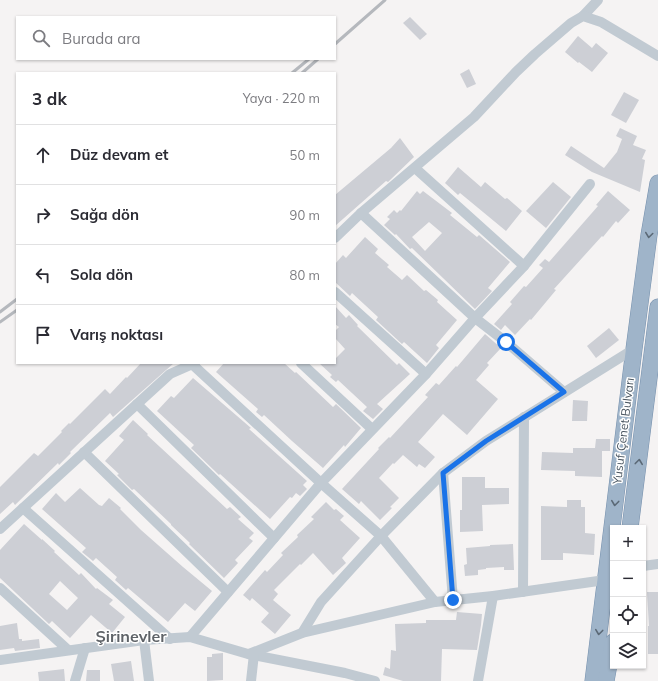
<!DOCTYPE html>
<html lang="tr">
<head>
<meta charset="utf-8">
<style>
	body { margin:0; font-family:Mulish,sans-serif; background:#f2f2f3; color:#2b2b33 }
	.controls { position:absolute; right:12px; bottom:12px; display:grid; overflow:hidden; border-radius:0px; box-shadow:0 1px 3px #0004 }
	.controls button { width:36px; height:36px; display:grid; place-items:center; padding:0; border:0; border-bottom:1px solid #e1e1e2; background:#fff; color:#2b2b33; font:20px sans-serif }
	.stop { position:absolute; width:12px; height:12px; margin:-9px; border:3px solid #1a73e8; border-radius:50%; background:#fff }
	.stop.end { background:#1a73e8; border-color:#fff; box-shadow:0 1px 4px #0008 }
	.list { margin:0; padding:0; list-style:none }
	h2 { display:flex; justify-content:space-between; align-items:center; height:52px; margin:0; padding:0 16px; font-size:17px }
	h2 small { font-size:13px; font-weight:400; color:#7c7c81 }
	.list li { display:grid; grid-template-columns:26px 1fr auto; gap:12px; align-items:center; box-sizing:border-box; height:60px; padding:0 16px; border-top:1px solid #e1e1e2 }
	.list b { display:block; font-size:15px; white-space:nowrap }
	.list em { font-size:13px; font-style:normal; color:#7c7c81 }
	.icon { flex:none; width:22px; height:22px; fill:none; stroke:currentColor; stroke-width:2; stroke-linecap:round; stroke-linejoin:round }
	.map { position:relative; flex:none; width:658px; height:681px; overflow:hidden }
	.search { position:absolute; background:#fff; box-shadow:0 1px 3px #0004; left:16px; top:16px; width:320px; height:44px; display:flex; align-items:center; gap:10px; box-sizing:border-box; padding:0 14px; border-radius:0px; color:#7c7c81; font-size:15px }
	.panel { position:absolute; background:#fff; box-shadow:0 1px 3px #0004; left:16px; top:72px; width:320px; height:292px; border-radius:0px }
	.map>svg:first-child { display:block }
	.building { fill:#cdcfd5; fill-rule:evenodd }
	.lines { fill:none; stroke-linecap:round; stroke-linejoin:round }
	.trunk-casing { stroke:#7690ad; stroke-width:17 }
	.minor { stroke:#c1cad2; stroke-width:10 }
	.trunk { stroke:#9fb4c9; stroke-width:16 }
	.rail { stroke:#b5b8bd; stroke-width:3 }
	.oneway { stroke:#5b6976 }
	.route { stroke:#1a73e8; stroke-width:5 }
	.labels { text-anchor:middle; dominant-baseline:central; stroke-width:3; stroke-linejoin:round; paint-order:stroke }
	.street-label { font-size:12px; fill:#4a5661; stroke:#fff }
	.district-label { font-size:16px; font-weight:bold; fill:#5f6368; stroke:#fff }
</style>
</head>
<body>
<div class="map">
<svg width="658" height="681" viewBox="0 0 658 681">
	<rect width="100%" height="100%" fill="#f5f3f3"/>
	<g class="building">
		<path d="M410,17L427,34L420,40L403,23Z"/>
		<path d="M578,36L592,48L596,43L608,53L592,72L579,62L578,63L565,52Z"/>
		<path d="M469,69L476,84L467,88L460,74Z"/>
		<path d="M624,92L639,100L626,123L611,115Z"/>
		<path d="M620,128L637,136L633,145L646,150L642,159L645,160L640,192L592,172L565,155L571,146L604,168L617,152L622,139L616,136Z"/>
		<path d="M400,138L414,157L388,182L386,181L335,226V195L391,148Z"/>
		<path d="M458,167L481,187L485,182L505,199L507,198L522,211L506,231L460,193L458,195L445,183Z"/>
		<path d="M553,182L571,197L546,228L526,211Z"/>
		<path d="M417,191L420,194L423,191L452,213L450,215L477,237L479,235L510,262L488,288L492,291L475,309L412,248L410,249L396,234L395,235L384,225L390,219L387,217L394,210L397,213L400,210L401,211ZM429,222L442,233L425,251L412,237Z"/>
		<path d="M608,191L630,210L618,223L616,221L603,237L602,236L554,289L556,290L531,320L530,319L515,335L505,325L501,330L494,324L512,304L510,302L524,286L526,287L543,268L539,265L545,259L549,262L598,206L596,205Z"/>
		<path d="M365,237L378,249L375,253L389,265L387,267L402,280L407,275L424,291L426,290L438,300L437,302L457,320L436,345L439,348L427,363L404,342L402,344L376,320L378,317L352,293L350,296L335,282V264L343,255L346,258Z"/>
		<path d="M335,306L346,318L349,315L358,325L357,326L397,365L399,363L410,374L377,404L383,409L373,419L363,411L367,407L338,380L336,382L330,377L332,375L319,363H335V359L345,349L335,338V331L339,327L335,324Z"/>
		<path d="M609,328L619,340L596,358L587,346Z"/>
		<path d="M485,334L501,348L487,363L489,365L476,380L498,399L467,435L443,414L418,442L435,457L425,468L419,464L417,467L403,455L394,464L393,463L379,478L399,498L390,507L392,508L380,520L361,501L359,504L342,489L379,449L378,448L389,437L390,438L428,397L425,395L436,383L439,385L456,366L457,367Z"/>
		<path d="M141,363H174L113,417L110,413L70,452L71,453L59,465L58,463L15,505L13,502L0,514V487L34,453L38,456L62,432L61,431L69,423L70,424L105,389L110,394L126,377L127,378Z"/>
		<path d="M224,363H284L295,373L296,372L333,407L336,404L361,428L345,447L344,445L323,468L292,441L264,415L262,417L256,412L258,409L216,372Z"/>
		<path d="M193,378L251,428L249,429L307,481L303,485L307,489L300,496L296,493L292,498L290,497L270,519L220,474L219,475L191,448L194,445L157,411L171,396L174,398Z"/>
		<path d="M573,400L588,401L587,421H572Z"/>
		<path d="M133,420L148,434L147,435L227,509L230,507L241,517L238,519L254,533L249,538L253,541L235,560L238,563L224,578L189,544L190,543L171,525V524L134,489L132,490L117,475L119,474L105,461L124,440L119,436Z"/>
		<path d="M596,439H610V451H602V477L575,476V471L541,470L542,452L573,453V448H595Z"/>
		<path d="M462,477H485V488H509V504L482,505L483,531L460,532V510H462Z"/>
		<path d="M80,488L99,505L102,506L109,498L121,508L120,509L141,530L183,567L212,591L195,611L185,603L168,622L128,588L126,590L115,580L117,577L96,558L93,561L82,552L86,548L42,509L56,493L65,502Z"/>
		<path d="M567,500H581V507H585V533L595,534L594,555L563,553V560H541V506L567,507Z"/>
		<path d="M326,502L334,510L336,509L344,516L340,520L360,538L342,558L346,563L333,575L313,553L301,565L300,564L274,590L278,594L273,600L291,615L275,634L261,622L269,613L252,598L250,601L243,595L265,570L267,572L283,555L281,553L298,537L297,535L314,519L311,517Z"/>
		<path d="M24,524L42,540V539L55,551L54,552L79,575L81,573L96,589L97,588L113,600L109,604L125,617L112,633L91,615L70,638L52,621L49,624L0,578V550ZM60,581L78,598L67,610L49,594Z"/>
		<path d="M513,544L514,570H504V567L486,568V569L478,570V575L465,576L464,565L467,564L466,548L490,546V545Z"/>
		<path d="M647,592H658V654H648V626H649Z"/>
		<path d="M457,612L482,614L481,625L477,650L442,649L441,681H403L383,675L385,667L390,669L391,650L396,651L395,624L426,623V620H456Z"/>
		<path d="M17,623L19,639H22V641L39,639L40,648L15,651L14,648L0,650V626Z"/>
		<path d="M223,653V680L207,681V657H212V654Z"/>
		<path d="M131,661L134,681H114L111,664Z"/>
		<path d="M64,669L65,681H39L38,672Z"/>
		<path d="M87,670H100V681H86Z"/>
	</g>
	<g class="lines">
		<g class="trunk-casing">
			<g id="trunk">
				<path d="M630,528L658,307"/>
				<path d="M593,681L634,349L649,235L658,183"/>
				<path d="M606,681L613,642"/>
			</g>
		</g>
		<g class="minor">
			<path d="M583,16L598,0"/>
			<path d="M415,168L524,266"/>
			<path d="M361,213L475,318L506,342L564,392"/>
			<path d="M335,238L361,213L474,117L516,72L535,54L571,23L583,16L601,22L658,56"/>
			<path d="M335,292L426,374"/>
			<path d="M301,363L372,429"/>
			<path d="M193,365L321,483L381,536L435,602"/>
			<path d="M137,404L274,538"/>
			<path d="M84,452L228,592"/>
			<path d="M443,473L453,600"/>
			<path d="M23,508L170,639"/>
			<path d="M0,529L170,374L195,363"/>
			<path d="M643,566L658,564"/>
			<path d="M0,588L68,650"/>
			<path d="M523,592L524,417"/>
			<path d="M302,633L321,602L381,536L443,473L486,441L634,349"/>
			<path d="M190,637L321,483L426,374L475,318L524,266L590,184"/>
			<path d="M144,640L149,681"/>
			<path d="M249,654L302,633L435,602L493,596L605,580L610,577"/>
			<path d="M0,660L144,640L190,637L248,654L345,673L375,681"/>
			<path d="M75,681L85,648"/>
			<path d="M251,681L254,654"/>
			<path d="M478,681L493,596"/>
		</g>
		<use href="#trunk" class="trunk"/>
		<g class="rail">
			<path d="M335,44L385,0"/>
			<path d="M292,73L309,59"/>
			<path d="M302,73L318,59"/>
			<path d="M0,312L17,299"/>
			<path d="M0,322L17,310"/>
		</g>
	</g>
	<defs><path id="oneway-chevron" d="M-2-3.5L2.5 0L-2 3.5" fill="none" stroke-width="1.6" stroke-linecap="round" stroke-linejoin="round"/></defs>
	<g class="oneway">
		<use href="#oneway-chevron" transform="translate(649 235) rotate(98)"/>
		<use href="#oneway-chevron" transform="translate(639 462) rotate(-83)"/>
		<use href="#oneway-chevron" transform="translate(615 503) rotate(97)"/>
		<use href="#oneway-chevron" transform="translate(599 632) rotate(97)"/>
	</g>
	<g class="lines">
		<path class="route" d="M453,600L443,473L486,441L564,392L506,342"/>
	</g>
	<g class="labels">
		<g class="street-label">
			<text transform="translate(623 431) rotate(-83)">Yusuf Çenet Bulvarı</text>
		</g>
		<g class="district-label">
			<text x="131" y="636">Şirinevler</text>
		</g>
	</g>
</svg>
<div class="controls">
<button>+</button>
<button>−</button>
<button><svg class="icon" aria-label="locate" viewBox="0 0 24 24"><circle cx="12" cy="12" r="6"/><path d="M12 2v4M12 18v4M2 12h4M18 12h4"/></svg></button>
<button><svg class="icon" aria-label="layers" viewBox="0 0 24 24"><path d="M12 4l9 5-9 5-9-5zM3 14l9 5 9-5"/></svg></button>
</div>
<div class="stop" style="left:506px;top:342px"></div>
<div class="stop end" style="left:453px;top:600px"></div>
<div class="search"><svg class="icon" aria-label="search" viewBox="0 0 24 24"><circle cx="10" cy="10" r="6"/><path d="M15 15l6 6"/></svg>Burada ara</div>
<section class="panel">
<h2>3 dk<small>Yaya · 220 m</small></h2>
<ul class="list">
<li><svg class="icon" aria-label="ahead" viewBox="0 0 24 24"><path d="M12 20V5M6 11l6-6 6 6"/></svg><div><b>Düz devam et</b></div><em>50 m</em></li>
<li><svg class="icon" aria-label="right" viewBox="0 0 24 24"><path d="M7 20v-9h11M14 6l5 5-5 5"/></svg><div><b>Sağa dön</b></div><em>90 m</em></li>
<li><svg class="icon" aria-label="left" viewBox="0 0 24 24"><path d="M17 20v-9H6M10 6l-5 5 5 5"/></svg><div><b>Sola dön</b></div><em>80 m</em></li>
<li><svg class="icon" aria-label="arrive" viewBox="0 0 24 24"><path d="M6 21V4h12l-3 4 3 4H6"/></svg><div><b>Varış noktası</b></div></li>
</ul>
</section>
</div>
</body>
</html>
